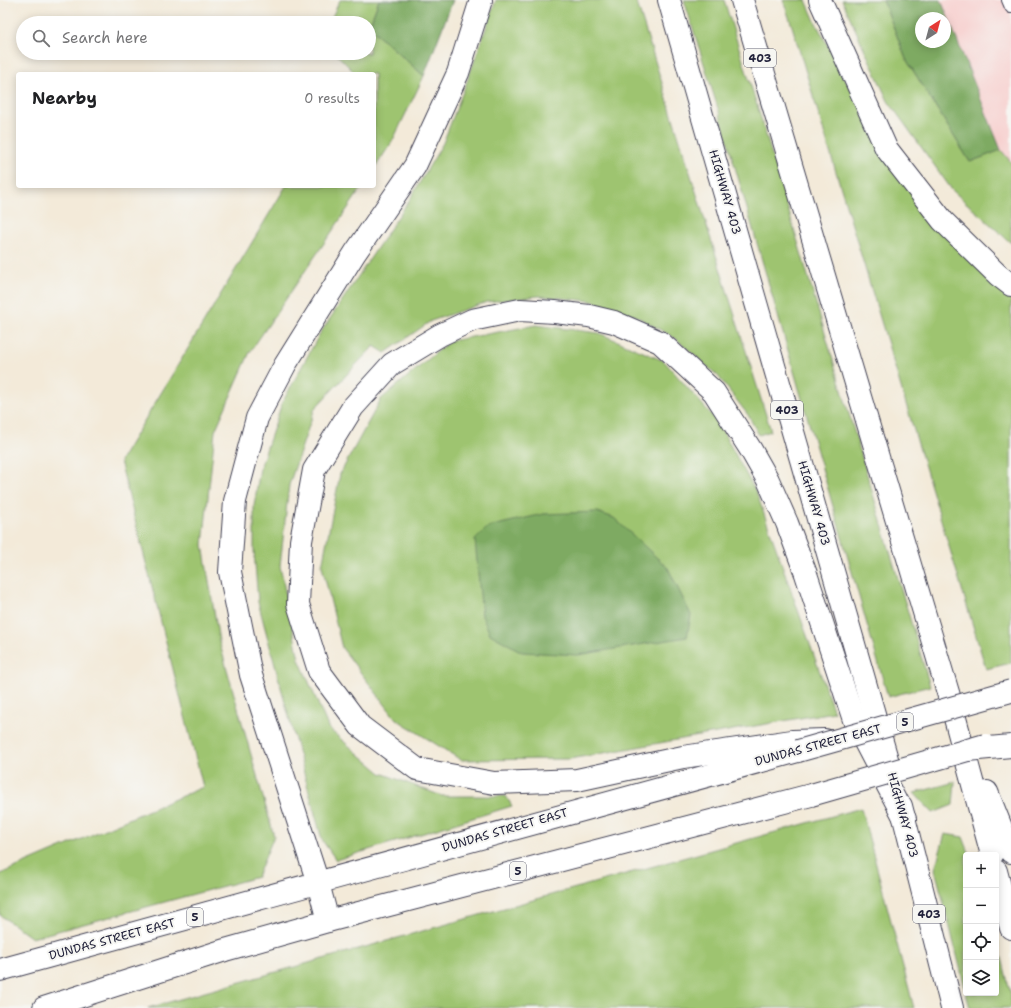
<!DOCTYPE html>
<html lang="en">
<head>
<meta charset="utf-8">
<style>
	body { margin:0; font-family:"Shantell Sans",sans-serif; background:#f2f2f2; color:#202124 }
	.controls { position:absolute; right:12px; bottom:12px; display:grid; overflow:hidden; border-radius:4px; box-shadow:0 2px 10px #0003 }
	.controls button { width:36px; height:36px; display:grid; place-items:center; padding:0; border:0; border-bottom:1px solid #e0e0e0; background:#fff; color:#202124; font:20px sans-serif }
	.compass { position:absolute; left:915px; top:12px; width:36px; height:36px; border-radius:50%; background:#fff; box-shadow:0 2px 10px #0003; rotate:36deg }
	.list { margin:0; padding:0; list-style:none }
	h2 { display:flex; justify-content:space-between; align-items:center; height:52px; margin:0; padding:0 16px; font-size:17px }
	h2 small { font-size:13px; font-weight:400; color:#757577 }
	.icon { flex:none; width:22px; height:22px; fill:none; stroke:currentColor; stroke-width:2; stroke-linecap:round; stroke-linejoin:round }
	.map { position:relative; flex:none; width:1011px; height:1008px; overflow:hidden }
	.search { position:absolute; background:#fff; box-shadow:0 2px 10px #0003; left:16px; top:16px; width:360px; height:44px; display:flex; align-items:center; gap:10px; box-sizing:border-box; padding:0 14px; border-radius:22px; color:#757577; font-size:15px }
	.panel { position:absolute; background:#fff; box-shadow:0 2px 10px #0003; left:16px; top:72px; width:360px; height:116px; border-radius:4px }
	.map>svg:first-child { display:block }
	.built { fill:#f7d0cf }
	.green { fill:#9ec470; stroke:#607356 }
	.forest { fill:#7eaa62; stroke:#50664e; fill-rule:evenodd }
	.lines { fill:none; stroke-linecap:round; stroke-linejoin:round }
	.service-casing { stroke:#414053; stroke-width:14 }
	.primary-casing { stroke:#414053; stroke-width:24 }
	.motorway-casing { stroke:#414053; stroke-width:24 }
	.service { stroke:#fff; stroke-width:12 }
	.primary { stroke:#fff; stroke-width:22 }
	.motorway { stroke:#fff; stroke-width:22 }
	.primary-bridge-casing { stroke:#414053; stroke-width:24; stroke-linecap:butt }
	.motorway-bridge-casing { stroke:#414053; stroke-width:24; stroke-linecap:butt }
	.primary-bridge { stroke:#fff; stroke-width:22 }
	.motorway-bridge { stroke:#fff; stroke-width:22 }
	.labels { text-anchor:middle; dominant-baseline:central; stroke-width:4; stroke-linejoin:round; paint-order:stroke }
	.shield { fill:#f6f6f2; stroke:#626272; stroke-width:1 }
	.shield-label { font-size:11px; font-weight:bold; fill:#22223b }
	.street-label { font-size:12px; fill:#22223b; stroke:#f6f6f2 }
</style>
</head>
<body>
<div class="map">
<svg width="1011" height="1008" viewBox="0 0 1011 1008">
	<rect width="100%" height="100%" fill="#f6f6f2"/>
	<filter id="ink" filterUnits="userSpaceOnUse"><feTurbulence type="fractalNoise" baseFrequency=".025" numOctaves="2"/><feDisplacementMap in="SourceGraphic" scale="8" xChannelSelector="R" yChannelSelector="G"/><feConvolveMatrix kernelMatrix="1 2 1 2 8 2 1 2 1" color-interpolation-filters="sRGB"/></filter>
	<filter id="wash" filterUnits="userSpaceOnUse"><feTurbulence type="fractalNoise" baseFrequency=".012" numOctaves="4" result="noise"/><feDisplacementMap in="SourceGraphic" scale="16" xChannelSelector="R" yChannelSelector="G"/><feGaussianBlur stdDeviation="0.9" result="paint"/><feColorMatrix in="noise" values="0 0 0 0 0 0 0 0 0 0 0 0 0 0 0 0 0 1.4 0 .05"/><feComposite in="paint" operator="in"/></filter>
	<g filter="url(#wash)">
		<rect width="100%" height="100%" fill="#f3ead9"/>
		<path class="built" d="M941,0H1011V162L1001,150Z"/>
		<g class="green">
			<path d="M340,0H379L369,26V23H329Z"/>
			<path d="M496,0H636L771,431L759,435L748,415L718,376L675,338L634,315L591,301L539,296L487,302L431,321L385,353L374,346L315,408L289,485L280,566L299,659L329,729L381,773L442,796H506L512,806L336,860L322,840L258,602L254,551V506L260,468L282,403L319,335L410,199L443,143L469,76Z"/>
			<path d="M684,0H724L761,118L930,686L888,697L720,115Z"/>
			<path d="M783,0H806L815,21L882,149L1011,294V663L986,669L792,26Z"/>
			<path d="M842,0H883L906,59L970,162L1001,150L1011,162V243L952,190L888,101Z"/>
			<path d="M369,27L424,76L392,142L374,169V74H354L355,73L335,53H369Z"/>
			<path d="M286,186H363L250,352L215,431L203,545L219,641L274,836L257,877L32,938L0,915V874L203,787L120,461Z"/>
			<path d="M536,325L599,333L664,361L717,421L757,494L834,712L570,759L461,760L396,719L342,648L322,566L340,474L381,399L450,341Z"/>
			<path d="M955,782L953,805L933,813L914,793Z"/>
			<path d="M861,808L914,1008H148Z"/>
			<path d="M945,834L963,837L970,855H966V991L935,869Z"/>
			<path d="M996,934L1011,995V1008H970L966,993H996Z"/>
		</g>
		<g class="forest">
			<path d="M379,0H453L424,76L369,27Z"/>
			<path d="M883,0H941L1001,150L970,162L906,59ZM921,18H945V42H921Z"/>
			<path d="M597,512L614,518L668,568L691,615L687,637L578,655L522,652L490,634L482,616L475,540L488,527L543,514Z"/>
		</g>
	</g>
	<g filter="url(#ink)">
		<g class="lines">
			<g class="service-casing">
				<path id="service" d="M1008,0L1011,7"/>
			</g>
			<g class="primary-casing">
				<g id="primary">
					<path d="M0,970C266,897 532,823 798,751"/>
					<path d="M44,1008L225,950L328,921L811,795"/>
				</g>
			</g>
			<g class="motorway-casing">
				<g id="motorway">
					<path d="M669,0L891,773"/>
					<path d="M742,0L949,696L992,855"/>
					<path d="M820,0L886,148L943,221L998,275L1011,285"/>
					<path d="M825,740L792,741L683,757L577,780L494,783L417,769L360,726L319,671L298,604L301,541L314,470L353,407L392,364L440,335L472,320L520,310L555,312L589,316L614,322L660,342L714,392L751,450L768,480L787,523L806,574L855,723L905,819"/>
					<path d="M987,792L1011,852"/>
					<path d="M901,806L952,1008"/>
					<path d="M996,871L1011,928"/>
					<path d="M328,921L318,883L251,675L230,572L235,501L257,418L285,365L355,253L415,166L458,73L481,0"/>
				</g>
			</g>
			<use href="#service" class="service"/>
			<use href="#primary" class="primary"/>
			<use href="#motorway" class="motorway"/>
			<g class="primary-bridge-casing">
				<g id="primary-bridge">
					<path d="M798,751L1011,691"/>
					<path d="M811,795L985,745"/>
				</g>
			</g>
			<g class="motorway-bridge-casing">
				<path id="motorway-bridge" d="M967,750L1011,746"/>
			</g>
			<use href="#primary-bridge" class="primary-bridge"/>
			<use href="#motorway-bridge" class="motorway-bridge"/>
		</g>
	</g>
	<g class="labels">
		<g class="shield">
			<rect x="744" y="49" width="32" height="18" rx="3"/>
			<rect x="771" y="401" width="32" height="18" rx="3"/>
			<rect x="897" y="713" width="16" height="18" rx="3"/>
			<rect x="510" y="862" width="16" height="18" rx="3"/>
			<rect x="913" y="905" width="32" height="18" rx="3"/>
			<rect x="187" y="908" width="16" height="18" rx="3"/>
		</g>
		<g class="shield-label">
			<text x="760" y="58">403</text>
			<text x="787" y="410">403</text>
			<text x="905" y="722">5</text>
			<text x="518" y="871">5</text>
			<text x="929" y="914">403</text>
			<text x="195" y="917">5</text>
		</g>
		<g class="street-label">
			<text transform="translate(725 192) rotate(74)">HIGHWAY 403</text>
			<text transform="translate(814 503) rotate(74)">HIGHWAY 403</text>
			<text transform="translate(818 745) rotate(-15)">DUNDAS STREET EAST</text>
			<text transform="translate(903 815) rotate(75)">HIGHWAY 403</text>
			<text transform="translate(505 830) rotate(-16)">DUNDAS STREET EAST</text>
			<text transform="translate(112 939) rotate(-15)">DUNDAS STREET EAST</text>
		</g>
	</g>
</svg>
<div class="controls">
<button>+</button>
<button>−</button>
<button><svg class="icon" aria-label="locate" viewBox="0 0 24 24"><circle cx="12" cy="12" r="6"/><path d="M12 2v4M12 18v4M2 12h4M18 12h4"/></svg></button>
<button><svg class="icon" aria-label="layers" viewBox="0 0 24 24"><path d="M12 4l9 5-9 5-9-5zM3 14l9 5 9-5"/></svg></button>
</div>
<svg class="compass" viewBox="-18 -18 36 36"><path d="M0-13l5 13h-10z" fill="#e53935"/><path d="M0 13l5-13h-10z" fill="#757577"/></svg>
<div class="search"><svg class="icon" aria-label="search" viewBox="0 0 24 24"><circle cx="10" cy="10" r="6"/><path d="M15 15l6 6"/></svg>Search here</div>
<section class="panel">
<h2>Nearby<small>0 results</small></h2>
<ul class="list">
</ul>
</section>
</div>
</body>
</html>
